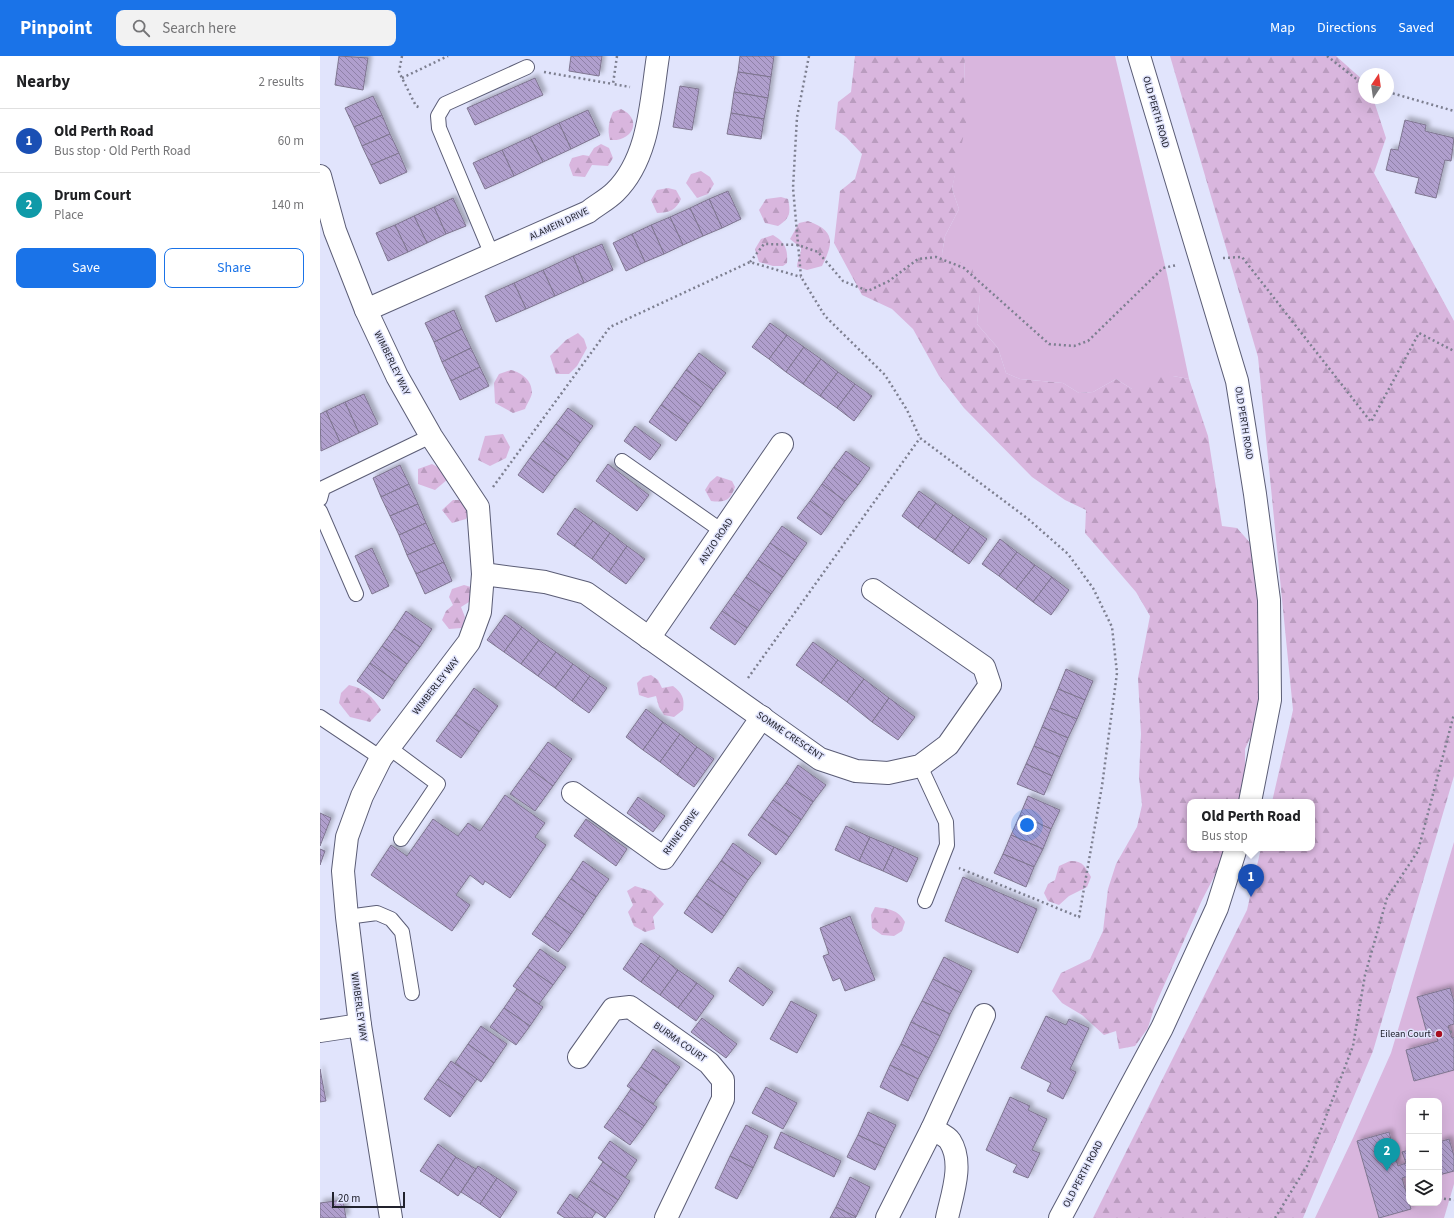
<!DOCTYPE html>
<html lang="en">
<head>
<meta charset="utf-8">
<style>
	body { margin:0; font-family:"Source Sans 3",sans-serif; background:#f2f2f2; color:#202124 }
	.controls { position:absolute; right:12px; bottom:12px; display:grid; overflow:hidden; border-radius:8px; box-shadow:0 4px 16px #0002 }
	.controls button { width:36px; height:36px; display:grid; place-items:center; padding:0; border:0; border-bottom:1px solid #e0e0e0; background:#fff; color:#202124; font:20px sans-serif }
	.compass { position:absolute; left:1038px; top:12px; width:36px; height:36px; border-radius:50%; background:#fff; box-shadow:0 4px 16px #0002; rotate:13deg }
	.scale { position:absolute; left:12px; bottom:10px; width:73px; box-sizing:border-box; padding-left:4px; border:2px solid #21222d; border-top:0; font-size:11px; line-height:14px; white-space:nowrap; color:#21222d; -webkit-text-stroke:3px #e1e4fc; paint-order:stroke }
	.you { position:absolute; left:707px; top:769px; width:14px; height:14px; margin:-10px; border:3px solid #fff; border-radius:50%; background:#1a73e8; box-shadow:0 0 0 6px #1a73e833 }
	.badge { display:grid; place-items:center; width:26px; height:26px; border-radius:50%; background:#1a73e8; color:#fff; font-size:13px; font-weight:700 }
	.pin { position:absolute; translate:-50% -33px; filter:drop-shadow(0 1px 2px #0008) }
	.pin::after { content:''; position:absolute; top:21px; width:14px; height:12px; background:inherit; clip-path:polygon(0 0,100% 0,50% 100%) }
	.popup { position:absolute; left:867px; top:743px; width:128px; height:52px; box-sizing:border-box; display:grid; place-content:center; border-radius:8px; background:#fff; filter:drop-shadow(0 1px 3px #0005); font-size:13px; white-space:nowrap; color:#757577 }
	.popup b { font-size:15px; color:#202124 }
	.popup::after { content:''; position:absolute; left:50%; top:100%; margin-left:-8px; border:8px solid transparent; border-top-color:#fff }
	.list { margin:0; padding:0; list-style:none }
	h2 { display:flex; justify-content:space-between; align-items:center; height:52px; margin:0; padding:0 16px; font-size:17px }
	h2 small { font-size:13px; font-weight:400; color:#757577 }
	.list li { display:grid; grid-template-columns:26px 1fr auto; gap:12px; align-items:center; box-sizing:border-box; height:64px; padding:0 16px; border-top:1px solid #e0e0e0 }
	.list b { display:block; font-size:15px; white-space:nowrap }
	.list p { margin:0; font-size:13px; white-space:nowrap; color:#757577 }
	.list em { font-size:13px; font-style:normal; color:#757577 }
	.actions { display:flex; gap:8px; padding:12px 16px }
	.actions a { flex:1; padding:9px 0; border:1px solid #1a73e8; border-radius:8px; text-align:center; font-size:14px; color:#1a73e8 }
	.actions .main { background:#1a73e8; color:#fff }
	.icon { flex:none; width:22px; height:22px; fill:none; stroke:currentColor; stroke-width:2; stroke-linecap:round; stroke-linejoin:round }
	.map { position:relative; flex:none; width:1134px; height:1162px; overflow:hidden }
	header { display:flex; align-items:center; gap:24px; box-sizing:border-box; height:56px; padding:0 20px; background:#1a73e8; color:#fff }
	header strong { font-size:19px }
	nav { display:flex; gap:22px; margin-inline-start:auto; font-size:14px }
	.search { width:280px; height:36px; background:#f2f2f2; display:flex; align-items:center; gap:10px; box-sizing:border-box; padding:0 14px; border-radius:8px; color:#757577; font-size:15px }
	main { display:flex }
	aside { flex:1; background:#fff }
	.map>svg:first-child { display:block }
	.grass { fill:#d9b6de; fill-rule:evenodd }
	.forest { fill:url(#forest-firs) }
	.building { fill:url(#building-back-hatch); stroke:#7f7690; filter:url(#shadow) }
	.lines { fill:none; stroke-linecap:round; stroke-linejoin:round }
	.service-casing { stroke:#5b5d76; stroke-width:16 }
	.minor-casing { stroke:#5b5d76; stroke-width:24 }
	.secondary-casing { stroke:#5b5d76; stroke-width:24 }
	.path { stroke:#7d7f90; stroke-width:2.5; stroke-dasharray:2 3; stroke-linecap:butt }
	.service { stroke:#fff; stroke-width:14 }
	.minor { stroke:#fff; stroke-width:22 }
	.secondary { stroke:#fff; stroke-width:22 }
	.poi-dot { fill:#a70f20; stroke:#e1e4fc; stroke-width:1.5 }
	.labels { text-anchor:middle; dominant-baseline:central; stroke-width:3; stroke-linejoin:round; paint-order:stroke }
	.street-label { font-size:10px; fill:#21222d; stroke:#e1e4fc }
	.poi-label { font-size:10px; fill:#21222d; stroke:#e1e4fc; text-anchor:end }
</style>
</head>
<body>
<header>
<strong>Pinpoint</strong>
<div class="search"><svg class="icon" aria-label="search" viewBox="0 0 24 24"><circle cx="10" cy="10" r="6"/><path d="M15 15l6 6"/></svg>Search here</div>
<nav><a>Map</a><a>Directions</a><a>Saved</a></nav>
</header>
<main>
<aside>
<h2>Nearby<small>2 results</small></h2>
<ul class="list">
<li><span class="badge" style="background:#1a4fb4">1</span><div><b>Old Perth Road</b><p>Bus stop · Old Perth Road</p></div><em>60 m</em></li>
<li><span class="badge" style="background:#0f9aa8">2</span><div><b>Drum Court</b><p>Place</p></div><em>140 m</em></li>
</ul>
<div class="actions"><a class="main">Save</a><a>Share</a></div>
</aside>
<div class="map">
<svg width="1134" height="1162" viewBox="0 0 1134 1162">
	<defs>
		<pattern id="forest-firs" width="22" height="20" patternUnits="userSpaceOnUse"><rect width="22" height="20" fill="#d9b6de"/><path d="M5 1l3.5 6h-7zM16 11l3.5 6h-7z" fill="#ba9cbf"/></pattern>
		<pattern id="building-back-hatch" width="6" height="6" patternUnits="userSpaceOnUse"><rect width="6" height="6" fill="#b09fcd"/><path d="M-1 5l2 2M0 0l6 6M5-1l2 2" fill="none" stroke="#8f81a7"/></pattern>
		<filter id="shadow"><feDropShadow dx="3.5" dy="-3.5" stdDeviation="2" flood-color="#0004"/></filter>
	</defs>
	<rect width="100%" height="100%" fill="#e1e4fc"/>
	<g class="grass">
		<path d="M645,0H795L847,218L869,323L853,320L828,333H812L796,323L773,336L759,337L743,327L700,323L686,317L678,292L657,268L660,238L622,198L625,180L639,153L632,133L637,106L644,28Z"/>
		<path d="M1134,786V1128L1124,1162H995L1033,1082L1071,997ZM1089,1045H1119V1147H1089Z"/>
	</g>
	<g class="forest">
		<path d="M535,0H645L644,28L647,64L632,133L639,153L625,180L622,198L652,212L660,238L657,268L678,292L686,317L700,323L743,327L759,337L773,336L796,323L812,333H828L833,320H853L869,323L888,380L902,470L917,472L940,498L946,648L925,693V725L921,746H870V792H909L882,844L834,952L828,972L815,990L799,993L796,975L784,979L762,959L742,947L732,935L741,917L770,903L783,875L788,833L796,808L817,771L822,749L819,721L821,678L818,622L830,560L816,536L765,477L766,454L745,444L712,421L644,352L619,320L593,273L572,253L542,239L514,187L520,135L535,123L542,98L526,81L515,73L518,46L531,36Z"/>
		<path d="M850,0H1016L1044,25V42H1053L1066,82L1054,117L1134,265V720L1053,995L983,1162H773L927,854L941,792H992V746H952L973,654L938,301Z"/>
		<path d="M301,53C323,63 313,86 290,84C287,73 289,65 293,56Z"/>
		<path d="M281,88L289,92L293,102L288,110L272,109L265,121L253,120L249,109L252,102L263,99L269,100L274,92Z"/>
		<path d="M381,115L390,121L394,128L388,138L377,142L366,127L371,118Z"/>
		<path d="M348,132L356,134L361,143C356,154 349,157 337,157L331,144L337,134Z"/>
		<path d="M461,141L468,143C471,157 470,162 458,170L445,167L439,154L446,143Z"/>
		<path d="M488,165C515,175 514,186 502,210L487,214L477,211C477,204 481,200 481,192L470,183L479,167Z"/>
		<path d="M453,179C465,186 468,193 467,207L463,210H453L439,206L435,193L441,183Z"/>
		<path d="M258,277L264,283L267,292L257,310L249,318H236L230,300L246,284Z"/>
		<path d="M191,314C202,317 212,324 212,337C211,342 207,348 205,353L193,357L175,347L174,327L179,318Z"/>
		<path d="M183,378L190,391L186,402L170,410L158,404L165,380Z"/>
		<path d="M112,408L123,414L128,423L115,434L98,428V413Z"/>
		<path d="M397,420L412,425L415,431C410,444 406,447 391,445L385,434L390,426Z"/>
		<path d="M133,444H148L150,455L146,463L132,467L122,454Z"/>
		<path d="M144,529L151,531L153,539L149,546L141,551L145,561L142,572L129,573L122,564L126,555L133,549L129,541L132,533Z"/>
		<path d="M331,619L338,624L342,632L353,630C362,637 365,642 363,654L354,661L344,659L339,651L336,640L328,642L319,639L317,627L323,621Z"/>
		<path d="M29,629C44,632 53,641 61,654L50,666L30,661L19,647L21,637Z"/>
		<path d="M750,805C762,804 766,811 771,821L767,831L749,840L739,849L728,845L724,837L728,828L735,824L739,810Z"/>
		<path d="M315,830L331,835L344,848L333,861L335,873L325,876L314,870L308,856L313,849L307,835Z"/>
		<path d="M555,851C568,853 578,853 585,866L582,875L574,880L562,879L552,872L551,859Z"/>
	</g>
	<g class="building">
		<path d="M19,0L48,2L43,34L15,29Z"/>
		<path d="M251,0H282L279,20L249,15Z"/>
		<path d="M420,0H454L451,21L418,16Z"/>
		<path d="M418,16L451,21L448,42L414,36Z"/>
		<path d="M215,22L223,39L155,69L147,52Z"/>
		<path d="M360,30L379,33L372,74L353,71Z"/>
		<path d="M414,36L448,42L444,63L411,57Z"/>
		<path d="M53,40L62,59L34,71L25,52Z"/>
		<path d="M268,54L280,79L251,93L239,67Z"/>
		<path d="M411,57L444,63L441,83L407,78Z"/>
		<path d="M62,59L70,78L42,90L34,71Z"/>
		<path d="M1085,64L1106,69L1105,75L1134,82L1131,105L1125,104L1116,142L1095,137L1099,122L1066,114L1071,93L1078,94Z"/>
		<path d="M239,67L251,93L223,106L210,81Z"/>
		<path d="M70,78L79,97L51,109L42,90Z"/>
		<path d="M210,81L223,106L194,120L182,94Z"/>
		<path d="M182,94L194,120L165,133L153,107Z"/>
		<path d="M79,97L87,116L60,128L51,109Z"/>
		<path d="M408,135L421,163L402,172L389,143Z"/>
		<path d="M133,142L146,170L126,178L114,151Z"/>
		<path d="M389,143L402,172L383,180L370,152Z"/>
		<path d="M114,151L126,178L107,187L94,160Z"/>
		<path d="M370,152L383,180L363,189L350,161Z"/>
		<path d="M94,160L107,187L88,196L75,169Z"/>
		<path d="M350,161L363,189L344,198L331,169Z"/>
		<path d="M75,169L88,196L68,205L56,177Z"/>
		<path d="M331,169L344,198L325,206L312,178Z"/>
		<path d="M312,178L325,206L306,215L293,187Z"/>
		<path d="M282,188L293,214L264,227L253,200Z"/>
		<path d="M253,200L264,227L235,240L223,214Z"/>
		<path d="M223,214L235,240L206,253L194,227Z"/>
		<path d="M194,227L206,253L176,266L165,240Z"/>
		<path d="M134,254L142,273L114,286L105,267Z"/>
		<path d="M450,267L467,279L449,303L432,291Z"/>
		<path d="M142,273L151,292L122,306L114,286Z"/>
		<path d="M467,279L484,291L466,316L449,303Z"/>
		<path d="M484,291L501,303L483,328L466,316Z"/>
		<path d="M151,292L160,311L131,325L122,306Z"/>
		<path d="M379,297L406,317L393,334L366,314Z"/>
		<path d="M501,303L518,316L500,340L483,328Z"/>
		<path d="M160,311L169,330L140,344L131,325Z"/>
		<path d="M366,314L393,334L381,351L354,331Z"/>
		<path d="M518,316L535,328L517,352L500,340Z"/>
		<path d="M535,328L552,340L534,365L517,352Z"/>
		<path d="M354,331L381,351L368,368L341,349Z"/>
		<path d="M44,338L58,368L39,377L25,346Z"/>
		<path d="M25,346L39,377L20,386L6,355Z"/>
		<path d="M341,349L368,368L356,385L329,366Z"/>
		<path d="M248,352L273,370L260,387L236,368Z"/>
		<path d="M6,355L20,386L1,395L0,358Z"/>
		<path d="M236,368L260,387L248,404L223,385Z"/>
		<path d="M315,370L341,389L330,404L304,385Z"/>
		<path d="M223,385L248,404L235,420L210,402Z"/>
		<path d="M526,395L550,412L538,429L514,411Z"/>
		<path d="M210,402L235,420L223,437L198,419Z"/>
		<path d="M288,408L329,439L317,455L276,425Z"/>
		<path d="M80,409L89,428L61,441L53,422Z"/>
		<path d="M514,411L538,429L525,445L502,428Z"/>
		<path d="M89,428L98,448L70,460L61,441Z"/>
		<path d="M502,428L525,445L513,462L490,445Z"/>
		<path d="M599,435L616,447L598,472L582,460Z"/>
		<path d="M490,445L513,462L501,479L477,462Z"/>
		<path d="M616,447L633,459L615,484L598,472Z"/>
		<path d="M98,448L106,467L79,479L70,460Z"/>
		<path d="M255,452L273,465L254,490L237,478Z"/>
		<path d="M633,459L650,471L632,496L615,484Z"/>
		<path d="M273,465L290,477L272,503L254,490Z"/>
		<path d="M106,467L115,487L87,499L79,479Z"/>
		<path d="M462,470L487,487L475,504L450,487Z"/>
		<path d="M650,471L667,483L649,508L632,496Z"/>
		<path d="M290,477L307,490L289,516L272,503Z"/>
		<path d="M680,483L697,496L679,520L662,508Z"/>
		<path d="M115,487L124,506L96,518L87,499Z"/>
		<path d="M450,487L475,504L463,521L438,504Z"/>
		<path d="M307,490L325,503L306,528L289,516Z"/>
		<path d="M52,492L69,530L52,538L35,500Z"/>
		<path d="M697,496L715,509L696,533L679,520Z"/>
		<path d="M438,504L463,521L451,538L426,521Z"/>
		<path d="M124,506L132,525L105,538L96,518Z"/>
		<path d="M715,509L732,521L713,546L696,533Z"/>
		<path d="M426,521L451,538L439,555L414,538Z"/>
		<path d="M732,521L749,534L731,559L713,546Z"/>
		<path d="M414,538L439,555L427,572L402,555Z"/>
		<path d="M86,555L112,573L100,591L74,573Z"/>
		<path d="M402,555L427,572L415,589L390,572Z"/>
		<path d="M185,559L202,571L184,596L167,584Z"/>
		<path d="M202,571L219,584L201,608L184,596Z"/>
		<path d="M74,573L100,591L87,608L62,590Z"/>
		<path d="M219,584L236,596L218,620L201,608Z"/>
		<path d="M493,586L518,604L501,627L476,609Z"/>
		<path d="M62,590L87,608L75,625L50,607Z"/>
		<path d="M236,596L253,608L235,632L218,620Z"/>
		<path d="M518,604L544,623L527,646L501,627Z"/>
		<path d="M50,607L75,625L63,643L37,625Z"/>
		<path d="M253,608L270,620L252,645L235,632Z"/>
		<path d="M746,613L773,625L765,644L738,633Z"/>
		<path d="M270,620L287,632L269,657L252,645Z"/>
		<path d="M544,623L569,642L552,666L527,646Z"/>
		<path d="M154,632L178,650L159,676L135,659Z"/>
		<path d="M738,633L765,644L757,663L730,652Z"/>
		<path d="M569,642L595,661L578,684L552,666Z"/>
		<path d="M730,652L757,663L748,682L722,671Z"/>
		<path d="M326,653L343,666L323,694L306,681Z"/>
		<path d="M135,659L159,676L141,702L116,685Z"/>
		<path d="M343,666L360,678L340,706L323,694Z"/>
		<path d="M722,671L748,682L740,701L714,690Z"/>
		<path d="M360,678L377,691L357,719L340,706Z"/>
		<path d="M228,686L252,703L233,730L209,712Z"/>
		<path d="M714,690L740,701L732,720L706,708Z"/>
		<path d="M377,691L394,703L374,731L357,719Z"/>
		<path d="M706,708L732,720L724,739L697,728Z"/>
		<path d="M478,709L506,729L493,746L466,727Z"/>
		<path d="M209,712L233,730L215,755L190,738Z"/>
		<path d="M466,727L493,746L481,764L453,744Z"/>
		<path d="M185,739L225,767L215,781L226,789L190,842L165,825L163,829L150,819L136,839L150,849L132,875L51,819L71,789L87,800L113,763L138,780L148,767L160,775Z"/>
		<path d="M708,740L740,754L731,773L700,759Z"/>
		<path d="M318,741L345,760L333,776L307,757Z"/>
		<path d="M453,744L481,764L469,781L441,761Z"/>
		<path d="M0,757L11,762L0,790Z"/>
		<path d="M700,759L731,773L723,793L691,779Z"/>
		<path d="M441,761L469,781L456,799L428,779Z"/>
		<path d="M266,763L307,793L296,810L254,780Z"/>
		<path d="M526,770L550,781L539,805L515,794Z"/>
		<path d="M691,779L723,793L714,811L683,798Z"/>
		<path d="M550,781L574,791L563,815L539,805Z"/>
		<path d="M413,787L441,807L428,824L401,805Z"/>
		<path d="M574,791L598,802L587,826L563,815Z"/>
		<path d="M0,793L5,795L0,809Z"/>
		<path d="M683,798L714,811L706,831L674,817Z"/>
		<path d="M263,805L289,823L276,841L251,823Z"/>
		<path d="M401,805L428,824L416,842L388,823Z"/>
		<path d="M643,821L717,853L698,897L625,865Z"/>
		<path d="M251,823L276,841L264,859L238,841Z"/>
		<path d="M388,823L416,842L404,860L376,840Z"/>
		<path d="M376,840L404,860L392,877L364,857Z"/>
		<path d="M238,841L264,859L251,878L225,860Z"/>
		<path d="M225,860L251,878L238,896L212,878Z"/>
		<path d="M530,860L555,924L525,935L520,922L513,925L503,900L509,898L500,872Z"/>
		<path d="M321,887L340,900L321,926L303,913Z"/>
		<path d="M220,893L246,911L233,929L207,911Z"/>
		<path d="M340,900L358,914L340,939L321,926Z"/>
		<path d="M624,901L652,915L641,937L613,923Z"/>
		<path d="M207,911L233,929L219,948L193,930Z"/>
		<path d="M418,911L453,936L443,950L409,925Z"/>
		<path d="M358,914L377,927L358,952L340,939Z"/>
		<path d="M613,923L641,937L630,958L602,945Z"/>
		<path d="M377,927L394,940L376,965L358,952Z"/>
		<path d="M1130,932L1134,946V968L1128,970L1132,982L1134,981V1014L1094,1025L1086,994L1118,985L1116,979L1108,981L1097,941Z"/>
		<path d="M197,933L223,951L210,970L184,952Z"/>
		<path d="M471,945L497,959L477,997L450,983Z"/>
		<path d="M602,945L630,958L620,980L591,966Z"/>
		<path d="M184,952L210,970L196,989L170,971Z"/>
		<path d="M726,960L746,969L749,963L769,972L750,1013L756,1016L743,1043L727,1035L731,1027L701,1012Z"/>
		<path d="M382,962L417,988L406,1002L371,976Z"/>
		<path d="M591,966L620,980L609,1002L581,988Z"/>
		<path d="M161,970L187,988L174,1007L148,988Z"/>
		<path d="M148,988L174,1007L161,1026L135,1007Z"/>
		<path d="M581,988L609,1002L598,1023L570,1009Z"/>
		<path d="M333,993L360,1011L347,1029L321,1011Z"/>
		<path d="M131,1005L157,1023L144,1041L118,1023Z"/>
		<path d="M570,1009L598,1023L588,1045L560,1031Z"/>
		<path d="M321,1011L347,1029L333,1048L307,1030Z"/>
		<path d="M0,1013L6,1045L0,1046Z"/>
		<path d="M118,1023L144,1041L130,1061L104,1043Z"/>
		<path d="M446,1031L477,1047L463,1073L432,1057Z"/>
		<path d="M311,1033L337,1051L324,1070L298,1052Z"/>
		<path d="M690,1041L710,1050L708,1054L727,1063L712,1094L720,1097L708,1122L693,1116L697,1109L666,1094Z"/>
		<path d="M298,1052L324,1070L310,1089L284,1071Z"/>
		<path d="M548,1056L576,1069L565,1092L538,1079Z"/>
		<path d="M426,1069L448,1080L433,1112L410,1100Z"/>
		<path d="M461,1076L521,1105L514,1121L454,1092Z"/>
		<path d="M1069,1076L1078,1110L1086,1107L1082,1096L1089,1094V1120L1082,1122L1091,1153L1059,1162L1037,1085Z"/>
		<path d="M538,1079L565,1092L555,1114L527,1101Z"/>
		<path d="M1129,1083L1134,1100V1115L1119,1119V1086Z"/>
		<path d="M290,1085L317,1104L305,1122L278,1102Z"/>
		<path d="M118,1088L136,1101L119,1127L100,1115Z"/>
		<path d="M410,1100L433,1112L417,1143L395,1132Z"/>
		<path d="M136,1101L156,1113L138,1140L119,1127Z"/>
		<path d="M283,1106L310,1125L298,1144L270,1125Z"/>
		<path d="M158,1110L177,1122L160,1148L141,1136Z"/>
		<path d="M530,1121L550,1131L536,1161L516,1151Z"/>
		<path d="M177,1122L197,1136L180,1162L160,1148Z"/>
		<path d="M270,1125L298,1144L285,1162L257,1143Z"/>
		<path d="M250,1138L276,1156L272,1162H245L237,1157Z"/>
		<path d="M23,1144L26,1162H0V1147Z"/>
		<path d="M516,1151L536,1161L535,1162H510Z"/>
	</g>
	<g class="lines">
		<g class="service-casing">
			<g id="service">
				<path d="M172,199L119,72L118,60L125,48L207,11"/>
				<path d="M302,405L402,475"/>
				<path d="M0,443L3,432L111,380"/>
				<path d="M0,455L36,538"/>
				<path d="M0,661L61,702"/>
				<path d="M68,691L118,728L81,783"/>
				<path d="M600,710L626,766L627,789L605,845"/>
				<path d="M27,861L57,857L71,863L82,876L92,937"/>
			</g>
		</g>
		<g class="minor-casing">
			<g id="minor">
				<path d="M0,120L15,175L46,254L77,320L111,380L158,451L163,518L160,556L149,586L61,702L42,740L27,781L23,815L27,861L40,969L71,1162"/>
				<path d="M46,254L268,156C277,149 288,143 295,136C330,102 331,44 338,0"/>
				<path d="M163,518L225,526L266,537L500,703L536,715L568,717L600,710L628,689L670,629L664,611L553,534"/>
				<path d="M329,582L462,388"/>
				<path d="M253,737L344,802L442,661"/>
				<path d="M0,975L40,969"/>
				<path d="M259,1001L293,953L310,951L389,1007L403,1024V1043L346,1162"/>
				<path d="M612,1073L664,959"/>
				<path d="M567,1162L612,1073C617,1076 627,1080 630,1085C644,1107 632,1139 627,1162"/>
			</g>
		</g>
		<g class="secondary-casing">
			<g id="secondary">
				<path d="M819,0L917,325L935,438L949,544L950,644L930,746"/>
				<path d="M740,1162L842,972L897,852L916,792"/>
			</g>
		</g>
		<g class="path">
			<path d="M82,0L79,16L96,50L101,52"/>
			<path d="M297,0L293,28L310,31"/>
			<path d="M489,0L477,61L473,132L481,221L505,260L565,319L587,354L600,382L707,462L748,498L773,532L792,571L797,617L782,730L759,861L639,812"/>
			<path d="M1007,0L1044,29"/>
			<path d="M224,16L293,28"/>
			<path d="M82,22L128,0"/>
			<path d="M1068,36L1134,55"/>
			<path d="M903,202L922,201L1051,366L1099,277L1134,295"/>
			<path d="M430,206L444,188L478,189L498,196L523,225L548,235L569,225L598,203L616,201L644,212L729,288L754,290L768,285L843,212L857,209"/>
			<path d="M173,431L290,271L430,206L481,221"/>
			<path d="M428,622L600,382"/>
			<path d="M1130,976L1134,975"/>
			<path d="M1119,1142L1134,1144"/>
			<path d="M955,1162L987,1110L1033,990L1045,919L1067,842L1098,795L1134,658"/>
		</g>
		<use href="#service" class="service"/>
		<use href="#minor" class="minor"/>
		<use href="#secondary" class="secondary"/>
	</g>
	<circle class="poi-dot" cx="1119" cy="978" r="4"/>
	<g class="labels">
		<g class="street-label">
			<text transform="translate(836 56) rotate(74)">OLD PERTH ROAD</text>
			<text transform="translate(239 168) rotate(-25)">ALAMEIN DRIVE</text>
			<text transform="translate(72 307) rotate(64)">WIMBERLEY WAY</text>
			<text transform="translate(924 367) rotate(81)">OLD PERTH ROAD</text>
			<text transform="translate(396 485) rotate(-56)">ANZIO ROAD</text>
			<text transform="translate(116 630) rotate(-52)">WIMBERLEY WAY</text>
			<text transform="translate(470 680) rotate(34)">SOMME CRESCENT</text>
			<text transform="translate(361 776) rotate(-54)">RHINE DRIVE</text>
			<text transform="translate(39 951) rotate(82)">WIMBERLEY WAY</text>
			<text transform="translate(360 986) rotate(35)">BURMA COURT</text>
			<text transform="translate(763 1118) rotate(-62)">OLD PERTH ROAD</text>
		</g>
		<g class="poi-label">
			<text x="1111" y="978">Eilean Court</text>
		</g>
	</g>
</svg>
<div class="controls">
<button>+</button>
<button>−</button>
<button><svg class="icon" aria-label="layers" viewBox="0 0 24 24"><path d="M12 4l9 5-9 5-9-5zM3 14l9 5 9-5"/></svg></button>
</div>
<svg class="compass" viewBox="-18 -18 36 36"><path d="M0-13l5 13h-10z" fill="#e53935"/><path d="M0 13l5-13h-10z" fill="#757577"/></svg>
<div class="scale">20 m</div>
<div class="you"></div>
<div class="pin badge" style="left:931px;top:841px;background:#1a4fb4">1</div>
<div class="popup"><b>Old Perth Road</b>Bus stop</div>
<div class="pin badge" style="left:1067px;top:1115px;background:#0f9aa8">2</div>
</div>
</main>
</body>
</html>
